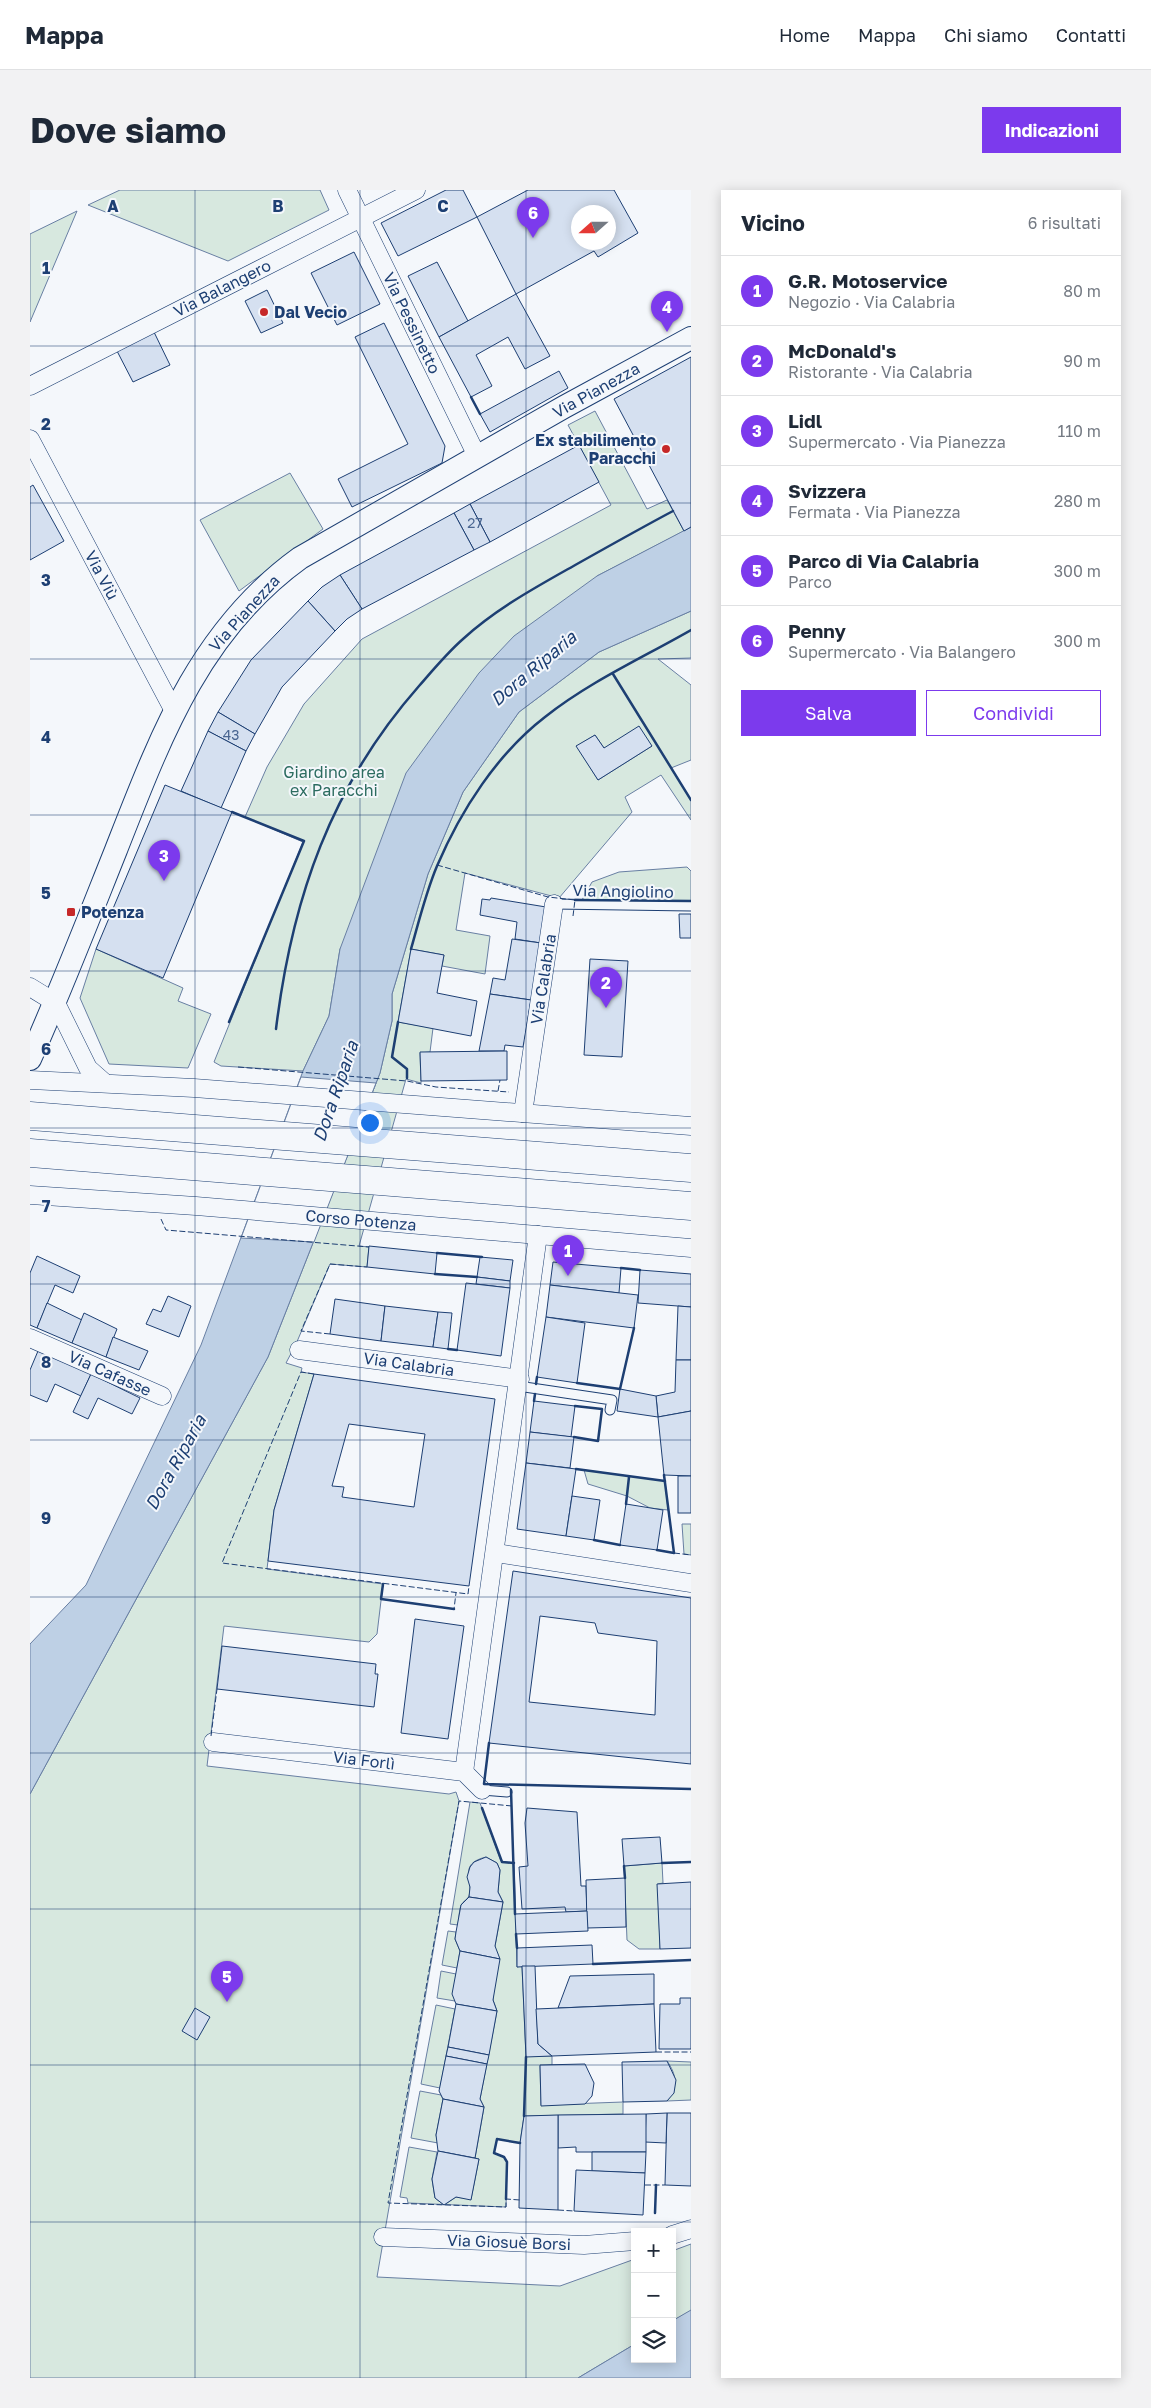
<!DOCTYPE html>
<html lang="it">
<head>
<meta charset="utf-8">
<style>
	body { margin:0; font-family:"Golos Text",sans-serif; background:#f2f2f3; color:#1f2937 }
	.controls { position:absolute; right:15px; bottom:15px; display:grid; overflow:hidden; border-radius:0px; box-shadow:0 2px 12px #0003 }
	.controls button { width:45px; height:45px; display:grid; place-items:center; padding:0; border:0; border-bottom:1px solid #e0e1e3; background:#fff; color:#1f2937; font:25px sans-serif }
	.compass { position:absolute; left:541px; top:15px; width:45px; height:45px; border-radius:50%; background:#fff; box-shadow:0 2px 12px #0003; rotate:249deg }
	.you { position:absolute; left:339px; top:932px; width:18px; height:18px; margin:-12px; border:4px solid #fff; border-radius:50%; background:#1a73e8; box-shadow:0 0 0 8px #1a73e833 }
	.badge { display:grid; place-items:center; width:32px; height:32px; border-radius:50%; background:#7c3aed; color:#fff; font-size:16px; font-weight:700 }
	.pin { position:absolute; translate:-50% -41px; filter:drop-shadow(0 1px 2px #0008) }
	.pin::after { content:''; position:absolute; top:26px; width:18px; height:15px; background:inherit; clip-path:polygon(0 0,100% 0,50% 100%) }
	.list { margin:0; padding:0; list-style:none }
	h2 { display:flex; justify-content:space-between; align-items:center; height:65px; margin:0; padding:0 20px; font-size:21px }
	h2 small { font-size:16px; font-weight:400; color:#747a83 }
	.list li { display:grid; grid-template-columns:32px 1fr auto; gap:15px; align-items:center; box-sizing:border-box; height:70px; padding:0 20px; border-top:1px solid #e0e1e3 }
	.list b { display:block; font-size:19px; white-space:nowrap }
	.list p { margin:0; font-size:16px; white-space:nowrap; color:#747a83 }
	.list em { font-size:16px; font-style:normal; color:#747a83 }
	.actions { display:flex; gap:10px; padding:15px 20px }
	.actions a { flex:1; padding:11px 0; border:1px solid #7c3aed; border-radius:0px; text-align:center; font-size:18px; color:#7c3aed }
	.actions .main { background:#7c3aed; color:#fff }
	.icon { flex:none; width:28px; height:28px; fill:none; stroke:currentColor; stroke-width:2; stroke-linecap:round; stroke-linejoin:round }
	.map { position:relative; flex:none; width:661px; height:2188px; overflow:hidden; border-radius:0px }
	header { display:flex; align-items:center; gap:30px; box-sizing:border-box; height:70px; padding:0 25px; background:#fff; border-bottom:1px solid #e0e1e3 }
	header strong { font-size:24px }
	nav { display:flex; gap:28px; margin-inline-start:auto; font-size:18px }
	.intro { display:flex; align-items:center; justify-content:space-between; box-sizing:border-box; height:120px; padding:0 30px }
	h1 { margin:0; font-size:35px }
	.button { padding:12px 22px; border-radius:0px; background:#7c3aed; color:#fff; font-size:18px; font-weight:700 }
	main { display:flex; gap:30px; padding:0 30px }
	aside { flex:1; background:#fff; border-radius:0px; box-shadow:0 2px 12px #0003 }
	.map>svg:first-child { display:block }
	.green { fill:#d7e8df; stroke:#687fa3; fill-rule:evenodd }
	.water { fill:#bed0e5; stroke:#687fa3 }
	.pier { fill:#f4f7fb; stroke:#687fa3 }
	.building { fill:#d5e0f0; stroke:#1d3f73; fill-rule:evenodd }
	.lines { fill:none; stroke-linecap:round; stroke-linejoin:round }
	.service-casing { stroke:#1d3f73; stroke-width:11 }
	.minor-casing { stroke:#1d3f73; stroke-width:19 }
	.tertiary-casing { stroke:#1d3f73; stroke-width:24 }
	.primary-casing { stroke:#1d3f73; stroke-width:29 }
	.service { stroke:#f4f7fb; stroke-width:9 }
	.minor { stroke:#f4f7fb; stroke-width:18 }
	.tertiary { stroke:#f4f7fb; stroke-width:22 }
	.primary { stroke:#f4f7fb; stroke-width:28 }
	.fence { stroke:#1d3f73; stroke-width:1; stroke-dasharray:6 2.5; stroke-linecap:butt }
	.wall { stroke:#1d3f73; stroke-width:2.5 }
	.grid { fill:none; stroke:#1d3f73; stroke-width:1; stroke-opacity:0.55 }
	.poi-dot { fill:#c62828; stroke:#f4f7fb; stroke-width:2 }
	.labels { text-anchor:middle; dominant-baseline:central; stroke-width:4; stroke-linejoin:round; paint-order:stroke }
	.number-label { font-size:14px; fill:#4b6792 }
	.street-label { font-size:16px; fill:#1d3f73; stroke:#f4f7fb }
	.poi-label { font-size:16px; font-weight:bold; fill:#1d3f73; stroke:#f4f7fb; text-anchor:start }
	.park-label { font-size:16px; fill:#2c6c60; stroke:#f4f7fb }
	.water-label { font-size:18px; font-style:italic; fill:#1d3f73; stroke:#f4f7fb }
	.grid-label { font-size:16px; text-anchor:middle; font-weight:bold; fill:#1d3f73; stroke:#f4f7fb; stroke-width:4; stroke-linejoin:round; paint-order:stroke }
</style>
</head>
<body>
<header>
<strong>Mappa</strong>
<nav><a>Home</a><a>Mappa</a><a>Chi siamo</a><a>Contatti</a></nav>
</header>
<div class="intro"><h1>Dove siamo</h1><a class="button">Indicazioni</a></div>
<main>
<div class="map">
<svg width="661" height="2188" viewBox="0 0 661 2188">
	<rect width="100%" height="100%" fill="#f4f7fb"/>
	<g class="green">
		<path d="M90,0H290L299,20L198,71L58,15Z"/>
		<path d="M47,21L0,132V44Z"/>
		<path d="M565,221L617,319L637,310L654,341L567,386L310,759L299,826L273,881L191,876L184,872L273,652L215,627L237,577L274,514L332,449L581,315L538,235Z"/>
		<path d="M260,283L293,339L209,401L170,330Z"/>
		<path d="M661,421V468L628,469L661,495V570L641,578L661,610V630L631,585L595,607L602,622L529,708L435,683L426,740L460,746L455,784L412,776L414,765L381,759L368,832L403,838L400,862L390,863L391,893L376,889L329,1056L339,1057L337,1077L300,1074L266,1154L256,1173L272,1178L271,1182L284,1184L244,1320L237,1379L353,1394L347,1444L339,1452L194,1436L177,1576L419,1604L426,1602L429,1611L347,2087L530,2096L605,2069V2154L548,2188H0V1604L238,1167L350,883L362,831V804L398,684L433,602L489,522L569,462ZM565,545L574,558L622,556L568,590L547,556Z"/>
		<path d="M657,677L661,681V711L552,710L562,692L589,682Z"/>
		<path d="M66,759L153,798L148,811L181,824L158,878L79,874L50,808Z"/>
		<path d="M554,1280L635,1291L638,1320L620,1318L597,1306L558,1294Z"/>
		<path d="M652,1334H661V1365L654,1364Z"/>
		<path d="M440,1612L450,1613L471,1671L484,1673L487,1777L492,1776L496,1866H522V1875L510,1876L511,1915L593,1912V1924L494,1926L490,1953L467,1949L464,1963L474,1967L477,1972L476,2017L378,2013L377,2008L370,2007L379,1957L407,1962L402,1989L405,2008L414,2015L426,2007L441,2009L449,1969L445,1968L454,1917L450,1909L467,1821L463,1810L465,1756L473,1712L468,1702L470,1680L467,1673L456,1667C427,1674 444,1690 439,1706C438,1709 433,1711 431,1715C429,1720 429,1729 428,1735L420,1734Z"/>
		<path d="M632,1673L633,1693L628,1694L630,1759H609L597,1750L594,1676Z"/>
		<path d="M418,1741L426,1742L425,1749L430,1761L427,1778L412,1775Z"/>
		<path d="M411,1781L426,1784L425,1811L407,1808Z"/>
		<path d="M406,1815L425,1819L410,1898L391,1894Z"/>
		<path d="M637,1871L661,1872V1910L637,1911C648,1897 647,1885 637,1871Z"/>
		<path d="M390,1901L411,1905L413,1909L406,1945L408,1953L381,1948Z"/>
		<path d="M661,2054V2121L642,2131V2061Z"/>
	</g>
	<g class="water">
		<path d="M661,337V421L569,462L489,522L433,602L398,684L362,804V831L350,883L238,1167L0,1604V1454L56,1395L171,1155L273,881L299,826L310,759L376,583L449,483L484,446L567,386Z"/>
		<path d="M661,2120V2188H548L605,2154V2169H642V2131Z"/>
	</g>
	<path class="pier" d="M271,887L346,893L284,1052L211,1048Z"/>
	<g class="building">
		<path d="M416,0H433L447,27L368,66L351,33Z"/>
		<path d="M498,0H584L608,43L568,67L564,61L486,104L447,27ZM548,22H578V52H548Z"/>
		<path d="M324,62L350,114L307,135L281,83Z"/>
		<path d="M407,72L438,131L409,147L378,86Z"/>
		<path d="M237,100L253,133L231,143L215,111Z"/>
		<path d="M486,104L520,166L495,179L478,147L446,165L462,196L441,207L409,147Z"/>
		<path d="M354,133L415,256L412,273L322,317L308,289L378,254L325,147Z"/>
		<path d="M123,140L140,175L103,192L87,161Z"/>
		<path d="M661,167V337L654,341L584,209Z"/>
		<path d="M529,181L538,198L460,242L450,224Z"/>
		<path d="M549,255L569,292L460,352L440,314Z"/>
		<path d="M3,295L34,351L0,370V297Z"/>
		<path d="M440,314L460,352L444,360L424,323Z"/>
		<path d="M424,323L444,360L332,419L310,385Z"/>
		<path d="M310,385L332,419L317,429L305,441L278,411L292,397Z"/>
		<path d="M278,411L305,441L252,497L225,544L188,522L221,470Z"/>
		<path d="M188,522L225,544L216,561L178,541Z"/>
		<path d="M609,536L622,556L568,590L546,556L565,545L574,558Z"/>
		<path d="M178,541L216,561L191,618L151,601Z"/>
		<path d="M135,595L202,622L133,788L66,759Z"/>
		<path d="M461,708L516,717L511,753L485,749L487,732L450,725L452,709L460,710Z"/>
		<path d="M649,724H661V748H650Z"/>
		<path d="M482,749L511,753L501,810L460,804L463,788L475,790Z"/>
		<path d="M381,759L414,765L407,803L447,811L441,846L368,832Z"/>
		<path d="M560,769L598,771L592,867L554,865Z"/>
		<path d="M460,804L501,810L493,857L475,855L474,861H449Z"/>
		<path d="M477,861V890L391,891L390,862Z"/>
		<path d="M339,1056L407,1063L405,1084L337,1077Z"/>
		<path d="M7,1066L50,1086L43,1103L25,1095L7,1138L0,1135V1083Z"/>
		<path d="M450,1067L483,1070L480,1091L447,1087Z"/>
		<path d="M523,1072L591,1078L589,1103L520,1095Z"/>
		<path d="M610,1080L661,1084V1117L608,1113Z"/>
		<path d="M447,1087L480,1091V1098L446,1094Z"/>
		<path d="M436,1093L480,1098L471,1166L427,1160Z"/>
		<path d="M520,1095L608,1105L604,1138L516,1127Z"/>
		<path d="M138,1106L161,1116L149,1147L116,1134L123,1119L131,1122Z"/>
		<path d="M305,1109L355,1116L351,1151L300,1144Z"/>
		<path d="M17,1113L52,1130L42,1153L7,1138Z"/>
		<path d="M355,1116L408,1122L403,1157L351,1151Z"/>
		<path d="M648,1116L661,1117V1170H646Z"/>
		<path d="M408,1122L422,1123L418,1159L403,1157Z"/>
		<path d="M54,1123L87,1139L76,1167L42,1153Z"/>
		<path d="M516,1127L555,1133L547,1193L507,1187Z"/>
		<path d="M83,1147L118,1161L109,1180L76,1167Z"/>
		<path d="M8,1161L61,1184L51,1206L25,1194L17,1212L0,1205V1180Z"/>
		<path d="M646,1170H661V1221L628,1227L626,1206L645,1202Z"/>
		<path d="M61,1184L110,1208L102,1224L68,1208L58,1229L43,1222Z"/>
		<path d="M284,1184L465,1209L439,1396L238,1371L244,1320ZM319,1234L395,1244L384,1317L312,1307L314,1297L302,1296Z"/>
		<path d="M590,1199L626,1206L628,1227L587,1221Z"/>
		<path d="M504,1211L545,1216L541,1247L500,1242Z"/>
		<path d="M661,1221V1286L634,1285L628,1227Z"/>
		<path d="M500,1242L544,1247L540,1278L496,1273Z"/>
		<path d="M496,1273L546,1279L536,1346L487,1339Z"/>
		<rect x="648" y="1286" width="13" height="37"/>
		<path d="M542,1306L570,1310L564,1350L536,1346Z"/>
		<path d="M596,1314L633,1320L627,1360L590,1355Z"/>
		<path d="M483,1381L661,1408V1574L459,1553ZM510,1426L565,1433L568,1443L627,1451L625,1525L499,1512Z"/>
		<path d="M385,1429L434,1436L418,1549L371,1543Z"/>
		<path d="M192,1456L346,1474L345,1484H348L344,1517L187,1499Z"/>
		<path d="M497,1618L547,1622L551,1696H556L557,1721L536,1722L535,1717L492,1719L489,1677L498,1676L495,1633Z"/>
		<path d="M630,1647L632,1673L594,1676L592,1649Z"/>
		<path d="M456,1667L467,1673L470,1680L468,1702L473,1712L439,1707L440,1697L437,1687L440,1677L444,1672Z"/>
		<path d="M595,1688L596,1737L557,1738L556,1690Z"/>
		<path d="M661,1692V1758L630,1759L627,1694Z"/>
		<path d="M439,1707L473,1712L465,1756L470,1769L430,1761L425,1749L426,1742L431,1715Z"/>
		<path d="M557,1721L558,1741L486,1744L485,1724Z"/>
		<path d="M562,1755L563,1774L487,1777V1758Z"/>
		<path d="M430,1761L470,1769L463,1810L467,1821L426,1814L422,1804Z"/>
		<path d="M492,1776H505L508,1854L522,1866L496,1867Z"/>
		<path d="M624,1784V1814L528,1818L540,1786Z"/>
		<path d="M650,1808H661V1859H629L630,1814H650Z"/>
		<path d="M426,1814L467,1821L459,1865L418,1857Z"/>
		<path d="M624,1814L626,1862L522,1866L508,1854L506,1819Z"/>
		<path d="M165,1818L180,1827L167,1850L152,1841Z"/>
		<path d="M418,1857L459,1865L457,1874L416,1866Z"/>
		<path d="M416,1866L457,1874L450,1909L454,1917L413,1909L409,1901Z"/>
		<path d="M637,1871L646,1890L644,1903L637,1911L593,1912L592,1872Z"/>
		<path d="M555,1874L564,1893L562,1906L555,1914L511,1916L510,1875Z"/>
		<path d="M413,1909L454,1917L445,1968L408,1961L406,1945Z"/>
		<path d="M637,1923H661V1996L635,1995Z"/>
		<path d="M637,1923L636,1953L615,1952L616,1924Z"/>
		<path d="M616,1924V1962H546V1957L528,1958V1925Z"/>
		<path d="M528,1925V2020L489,2018L490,1953L494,1926Z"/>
		<path d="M408,1961L449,1969L441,2010L426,2007L414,2015L405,2008L402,1989Z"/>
		<path d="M562,1962H616L615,1983L562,1981Z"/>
		<path d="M546,1980L615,1983L613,2025L544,2021Z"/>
	</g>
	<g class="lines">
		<g class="service-casing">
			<g id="service">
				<path d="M524,714L661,716"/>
				<path d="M488,1196L582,1210L580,1220"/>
				<path d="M452,1600L477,1602"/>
			</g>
		</g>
		<g class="minor-casing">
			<g id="minor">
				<path d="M317,0L447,266"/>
				<path d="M0,196L386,0"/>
				<path d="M0,249L144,521"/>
				<path d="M0,797L26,813L58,878L75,893"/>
				<path d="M0,890L164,898L661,936"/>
				<path d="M493,923L524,714"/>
				<path d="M0,1005L166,1016L661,1058"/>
				<path d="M0,1148L132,1206"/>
				<path d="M269,1160L490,1189"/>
				<path d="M466,1363L661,1393"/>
				<path d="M183,1552L434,1582L452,1600"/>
				<path d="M434,1582L508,1045"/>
				<path d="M642,2045L661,2039"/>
				<path d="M353,2047L554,2055L605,2051"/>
			</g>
		</g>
		<g class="tertiary-casing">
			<path id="tertiary" d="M0,869C31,800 58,730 86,660C130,548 169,441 270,368L534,217L661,148"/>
		</g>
		<g class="primary-casing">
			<g id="primary">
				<path d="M0,926L661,978"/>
				<path d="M0,963L661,1016"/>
			</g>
		</g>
		<use href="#service" class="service"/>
		<use href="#minor" class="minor"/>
		<use href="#tertiary" class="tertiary"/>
		<use href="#primary" class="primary"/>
		<g class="fence">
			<path d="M407,675L518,707L545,710L543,726"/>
			<path d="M208,877L377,891L406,897L479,902"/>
			<path d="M468,901L470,890"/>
			<path d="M131,1029L136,1040L339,1057"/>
			<path d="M300,1144L271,1141L300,1074L337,1077"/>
			<path d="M284,1184L271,1182L192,1373L438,1404L439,1396"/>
			<path d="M644,1363L661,1365"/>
			<path d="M353,1394L351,1409L424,1419L426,1403"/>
			<path d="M181,1546L187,1499"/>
			<path d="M482,1616L429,1611L358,2013L476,2017V2009L490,2010"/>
			<path d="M626,1862H661"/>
			<path d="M615,1995H635"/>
			<path d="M528,2020L544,2021"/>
		</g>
		<g class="wall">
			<path d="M441,207L450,224"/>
			<path d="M583,484L661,610"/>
			<path d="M545,710L661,711"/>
			<path d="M381,759C389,731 396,702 407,676C431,620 467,564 515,527C559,492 612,468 661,440"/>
			<path d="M199,832L274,651L202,622"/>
			<path d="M368,832L362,867L377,879V888"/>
			<path d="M246,839C262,708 301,596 389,496C403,480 417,463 433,449C467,418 508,396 547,374C579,356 611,338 643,321"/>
			<path d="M407,1063L452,1067"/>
			<path d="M591,1078L610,1080"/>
			<path d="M405,1084L447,1087"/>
			<path d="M418,1159L427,1160"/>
			<path d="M547,1193L590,1199L604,1138"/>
			<path d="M506,1194L507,1187"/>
			<path d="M504,1211L505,1204"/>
			<path d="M544,1247L568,1251L572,1219L545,1216"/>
			<path d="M546,1279L635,1291"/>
			<path d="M596,1314L599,1287"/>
			<path d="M564,1350L590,1355"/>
			<path d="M627,1360L644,1363L634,1285"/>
			<path d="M353,1394L351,1409L424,1419"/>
			<path d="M459,1553L454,1594L661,1599"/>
			<path d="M481,1600L485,1724"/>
			<path d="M452,1618L472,1672L484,1673"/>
			<path d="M632,1673L661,1672"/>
			<path d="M594,1676L595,1688"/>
			<path d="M486,1744L487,1758"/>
			<path d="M563,1774L661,1770"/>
			<path d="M494,1926L496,1867"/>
			<path d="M476,2009L477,1972L474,1967L464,1963L467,1949L490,1953"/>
			<path d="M625,2023L626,1995"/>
		</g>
	</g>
	<path class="grid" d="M165,0V2188M330,0V2188M496,0V2188M0,156H661M0,313H661M0,469H661M0,625H661M0,781H661M0,938H661M0,1094H661M0,1250H661M0,1407H661M0,1563H661M0,1719H661M0,1875H661M0,2032H661"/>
	<g class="poi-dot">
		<circle cx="234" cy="122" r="5"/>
		<circle cx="636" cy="259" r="5"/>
		<rect x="36" y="717" width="10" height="10" rx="2.5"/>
	</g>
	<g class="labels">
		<g class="number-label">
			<text x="445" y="332">27</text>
			<text x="201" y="544">43</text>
		</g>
		<g class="street-label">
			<text transform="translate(192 98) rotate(-27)">Via Balangero</text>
			<text transform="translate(382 133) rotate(64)">Via Pessinetto</text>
			<text transform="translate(566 200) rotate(-29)">Via Pianezza</text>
			<text transform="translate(72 385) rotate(62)">Via Viù</text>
			<text transform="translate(214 423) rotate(-48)">Via Pianezza</text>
			<text transform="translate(593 701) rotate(1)">Via Angiolino</text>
			<text transform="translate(513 789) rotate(-81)">Via Calabria</text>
			<text transform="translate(331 1030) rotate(5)">Corso Potenza</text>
			<text transform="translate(379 1174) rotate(8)">Via Calabria</text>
			<text transform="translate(80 1183) rotate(24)">Via Cafasse</text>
			<text transform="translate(334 1570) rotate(7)">Via Forlì</text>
			<text transform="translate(479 2052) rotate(2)">Via Giosuè Borsi</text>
		</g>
		<g class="poi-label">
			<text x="244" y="122">Dal Vecio</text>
			<text x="626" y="250" text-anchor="end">Ex stabilimento<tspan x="626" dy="18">Paracchi</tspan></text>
			<text x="51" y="722">Potenza</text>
		</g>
		<g class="park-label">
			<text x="304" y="582">Giardino area<tspan x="304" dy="18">ex Paracchi</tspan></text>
		</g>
		<g class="water-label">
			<text transform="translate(503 478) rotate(-40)">Dora Riparia</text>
			<text transform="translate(305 901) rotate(-71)">Dora Riparia</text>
			<text transform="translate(145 1272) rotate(-61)">Dora Riparia</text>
		</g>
	</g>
	<g class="grid-label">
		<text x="83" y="22">A</text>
		<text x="248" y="22">B</text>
		<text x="413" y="22">C</text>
		<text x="16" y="84">1</text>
		<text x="16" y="240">2</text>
		<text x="16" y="396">3</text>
		<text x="16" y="553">4</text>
		<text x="16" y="709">5</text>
		<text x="16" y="865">6</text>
		<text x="16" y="1022">7</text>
		<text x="16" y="1178">8</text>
		<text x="16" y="1334">9</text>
	</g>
</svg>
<div class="controls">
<button>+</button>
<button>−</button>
<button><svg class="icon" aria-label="layers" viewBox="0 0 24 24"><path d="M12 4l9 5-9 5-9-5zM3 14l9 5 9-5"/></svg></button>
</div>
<svg class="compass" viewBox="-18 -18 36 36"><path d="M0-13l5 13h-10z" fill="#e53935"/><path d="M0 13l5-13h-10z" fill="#747a83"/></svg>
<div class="you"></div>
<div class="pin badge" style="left:538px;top:1086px">1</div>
<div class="pin badge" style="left:576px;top:818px">2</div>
<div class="pin badge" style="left:134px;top:691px">3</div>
<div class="pin badge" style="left:637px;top:142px">4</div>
<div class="pin badge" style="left:197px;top:1812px">5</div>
<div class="pin badge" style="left:503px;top:48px">6</div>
</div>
<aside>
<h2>Vicino<small>6 risultati</small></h2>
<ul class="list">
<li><span class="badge">1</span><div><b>G.R. Motoservice</b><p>Negozio · Via Calabria</p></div><em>80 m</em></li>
<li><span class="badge">2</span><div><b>McDonald's</b><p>Ristorante · Via Calabria</p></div><em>90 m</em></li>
<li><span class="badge">3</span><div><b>Lidl</b><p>Supermercato · Via Pianezza</p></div><em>110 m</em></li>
<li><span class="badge">4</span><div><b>Svizzera</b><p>Fermata · Via Pianezza</p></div><em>280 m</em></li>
<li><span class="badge">5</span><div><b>Parco di Via Calabria</b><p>Parco</p></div><em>300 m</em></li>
<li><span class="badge">6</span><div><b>Penny</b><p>Supermercato · Via Balangero</p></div><em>300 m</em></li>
</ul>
<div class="actions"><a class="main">Salva</a><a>Condividi</a></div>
</aside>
</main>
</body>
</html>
